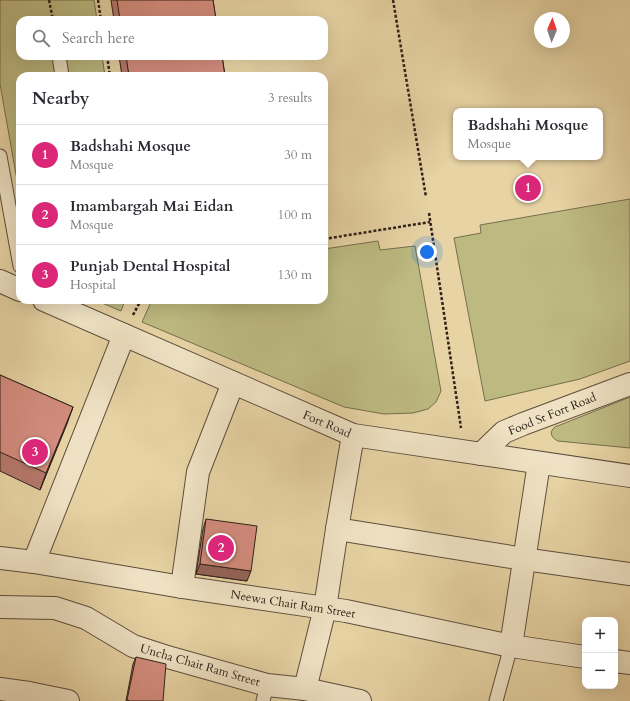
<!DOCTYPE html>
<html lang="en">
<head>
<meta charset="utf-8">
<style>
	body { margin:0; font-family:Cardo,serif; background:#f2f2f3; color:#2b2b33 }
	.controls { position:absolute; right:12px; bottom:12px; display:grid; overflow:hidden; border-radius:8px; box-shadow:0 4px 16px #0002 }
	.controls button { width:36px; height:36px; display:grid; place-items:center; padding:0; border:0; border-bottom:1px solid #e1e1e2; background:#fff; color:#2b2b33; font:20px sans-serif }
	.compass { position:absolute; left:534px; top:12px; width:36px; height:36px; border-radius:50%; background:#fff; box-shadow:0 4px 16px #0002; rotate:2deg }
	.you { position:absolute; left:427px; top:252px; width:14px; height:14px; margin:-10px; border:3px solid #fff; border-radius:50%; background:#1a73e8; box-shadow:0 0 0 6px #1a73e833 }
	.badge { display:grid; place-items:center; width:26px; height:26px; border-radius:50%; background:#db2777; color:#fff; font-size:13px; font-weight:700 }
	.pin { position:absolute; translate:-50% -50%; border:2px solid #fff; box-shadow:0 1px 4px #0006 }
	.popup { position:absolute; left:453px; top:108px; width:150px; height:52px; box-sizing:border-box; display:grid; place-content:center; border-radius:8px; background:#fff; filter:drop-shadow(0 1px 3px #0005); font-size:13px; white-space:nowrap; color:#7c7c81 }
	.popup b { font-size:15px; color:#2b2b33 }
	.popup::after { content:''; position:absolute; left:50%; top:100%; margin-left:-8px; border:8px solid transparent; border-top-color:#fff }
	.list { margin:0; padding:0; list-style:none }
	h2 { display:flex; justify-content:space-between; align-items:center; height:52px; margin:0; padding:0 16px; font-size:17px }
	h2 small { font-size:13px; font-weight:400; color:#7c7c81 }
	.list li { display:grid; grid-template-columns:26px 1fr auto; gap:12px; align-items:center; box-sizing:border-box; height:60px; padding:0 16px; border-top:1px solid #e1e1e2 }
	.list b { display:block; font-size:15px; white-space:nowrap }
	.list p { margin:0; font-size:13px; white-space:nowrap; color:#7c7c81 }
	.list em { font-size:13px; font-style:normal; color:#7c7c81 }
	.icon { flex:none; width:22px; height:22px; fill:none; stroke:currentColor; stroke-width:2; stroke-linecap:round; stroke-linejoin:round }
	.map { position:relative; flex:none; width:630px; height:701px; overflow:hidden }
	.search { position:absolute; background:#fff; box-shadow:0 4px 16px #0002; left:16px; top:16px; width:312px; height:44px; display:flex; align-items:center; gap:10px; box-sizing:border-box; padding:0 14px; border-radius:12px; color:#7c7c81; font-size:15px }
	.panel { position:absolute; background:#fff; box-shadow:0 4px 16px #0002; left:16px; top:72px; width:312px; height:232px; border-radius:12px }
	.map>svg:first-child { display:block }
	.green { fill:#bdba81; stroke:#766e4e }
	.lines { fill:none; stroke-linecap:round; stroke-linejoin:round }
	.service-casing { stroke:#5d4e3c; stroke-width:15 }
	.minor-casing { stroke:#5d4e3c; stroke-width:24 }
	.tertiary-casing { stroke:#5d4e3c; stroke-width:24 }
	.path { stroke:#2f211a; stroke-width:2.5; stroke-dasharray:3 2; stroke-linecap:butt }
	.service { stroke:#efe2c4; stroke-width:13 }
	.minor { stroke:#efe2c4; stroke-width:22 }
	.tertiary { stroke:#efe2c4; stroke-width:22 }
	.wall { fill:#b6796d; stroke:#2f211a }
	.shaded-wall { fill:#946359; stroke:#2f211a }
	.building { fill:#d48d7f; stroke:#2f211a }
	.labels { text-anchor:middle; dominant-baseline:central; stroke-width:4; stroke-linejoin:round; paint-order:stroke }
	.street-label { font-size:12px; fill:#2f211a; stroke:#efe2c4 }
</style>
</head>
<body>
<div class="map">
<svg width="630" height="701" viewBox="0 0 630 701">
	<rect width="100%" height="100%" fill="#e7d3a4"/>
	<filter id="stains"><feTurbulence type="fractalNoise" baseFrequency=".005" numOctaves="4"/><feColorMatrix values="0 0 0 0 .2 0 0 0 0 .09 0 0 0 0 .02 0 0 0 .5 -.17"/></filter>
	<radialGradient id="worn" r=".72"><stop offset=".6" stop-color="#630" stop-opacity="0"/><stop offset="1" stop-color="#630" stop-opacity=".3"/></radialGradient>
	<g class="green">
		<path d="M0,0H94L97,20H20V56H102L105,76H20V197L0,84Z"/>
		<path d="M630,199V361L580,379L485,401L454,238L481,233L480,225Z"/>
		<path d="M378,241L380,250L415,246L441,391L436,402L428,409L413,413L384,414L344,407L142,322L152,300H324V249Z"/>
		<path d="M95,300H125L121,311Z"/>
		<path d="M630,397V448L558,441C553,439 548,433 554,428C555,426 558,426 560,425Z"/>
	</g>
	<g class="lines">
		<g class="service-casing">
			<g id="service">
				<path d="M59,56L62,76"/>
				<path d="M0,156L20,266"/>
				<path d="M263,701L267,685"/>
				<path d="M496,701L511,646"/>
			</g>
		</g>
		<g class="minor-casing">
			<g id="minor">
				<path d="M481,454L504,432L523,424L630,384"/>
				<path d="M337,529L524,559L630,574"/>
				<path d="M0,558L34,562L182,587L346,611L511,646L585,657"/>
				<path d="M34,562L124,335"/>
				<path d="M182,587L198,472L233,383"/>
				<path d="M0,607L55,608L86,618L133,646L164,656L267,685L305,689L360,701"/>
				<path d="M511,646L539,463"/>
				<path d="M615,661L630,663"/>
				<path d="M305,689L325,608L337,529L353,435"/>
			</g>
		</g>
		<g class="tertiary-casing">
			<g id="tertiary">
				<path d="M0,281L20,290"/>
				<path d="M44,300L353,435L630,476"/>
				<path d="M0,689L29,693L68,701"/>
			</g>
		</g>
		<g class="path">
			<path d="M49,0L53,20"/>
			<path d="M98,0L101,20"/>
			<path d="M393,0L426,197"/>
			<path d="M107,56L110,76"/>
			<path d="M429,213L461,428"/>
			<path d="M324,239L430,222"/>
			<path d="M133,315L141,300"/>
		</g>
		<use href="#service" class="service"/>
		<use href="#minor" class="minor"/>
		<use href="#tertiary" class="tertiary"/>
	</g>
	<g class="wall">
		<path d="M111,0H213L216,20H114Z"/>
		<path d="M119,56H222L225,76H122Z"/>
		<path d="M0,375L73,407L40,490L0,471Z"/>
		<path d="M206,519L247,581L196,574L203,529Z"/>
		<path d="M136,657L163,701H126L133,664Z"/>
	</g>
	<g class="shaded-wall">
		<path d="M73,407L67,424L40,490L46,473Z"/>
		<path d="M200,564L251,571L247,581L196,574Z"/>
	</g>
	<g class="building">
		<path d="M117,0H213L216,20H120Z"/>
		<path d="M126,56H222L225,76H129Z"/>
		<path d="M0,375L73,407L46,473L0,452Z"/>
		<path d="M206,519L257,526L251,571L200,564Z"/>
		<path d="M136,657L166,664L163,701H130L127,700Z"/>
	</g>
	<g class="labels">
		<g class="street-label">
			<text transform="translate(552 414) rotate(-22)">Food St Fort Road</text>
			<text transform="translate(327 424) rotate(23)">Fort Road</text>
			<text transform="translate(293 604) rotate(9)">Neewa Chait Ram Street</text>
			<text transform="translate(200 665) rotate(16)">Uncha Chait Ram Street</text>
		</g>
	</g>
	<rect width="100%" height="100%" filter="url(#stains)"/>
	<rect width="100%" height="100%" fill="url(#worn)"/>
</svg>
<div class="controls">
<button>+</button>
<button>−</button>
</div>
<svg class="compass" viewBox="-18 -18 36 36"><path d="M0-13l5 13h-10z" fill="#e53935"/><path d="M0 13l5-13h-10z" fill="#7c7c81"/></svg>
<div class="you"></div>
<div class="pin badge" style="left:528px;top:188px">1</div>
<div class="popup"><b>Badshahi Mosque</b>Mosque</div>
<div class="pin badge" style="left:221px;top:548px">2</div>
<div class="pin badge" style="left:35px;top:452px">3</div>
<div class="search"><svg class="icon" aria-label="search" viewBox="0 0 24 24"><circle cx="10" cy="10" r="6"/><path d="M15 15l6 6"/></svg>Search here</div>
<section class="panel">
<h2>Nearby<small>3 results</small></h2>
<ul class="list">
<li><span class="badge">1</span><div><b>Badshahi Mosque</b><p>Mosque</p></div><em>30 m</em></li>
<li><span class="badge">2</span><div><b>Imambargah Mai Eidan</b><p>Mosque</p></div><em>100 m</em></li>
<li><span class="badge">3</span><div><b>Punjab Dental Hospital</b><p>Hospital</p></div><em>130 m</em></li>
</ul>
</section>
</div>
</body>
</html>
